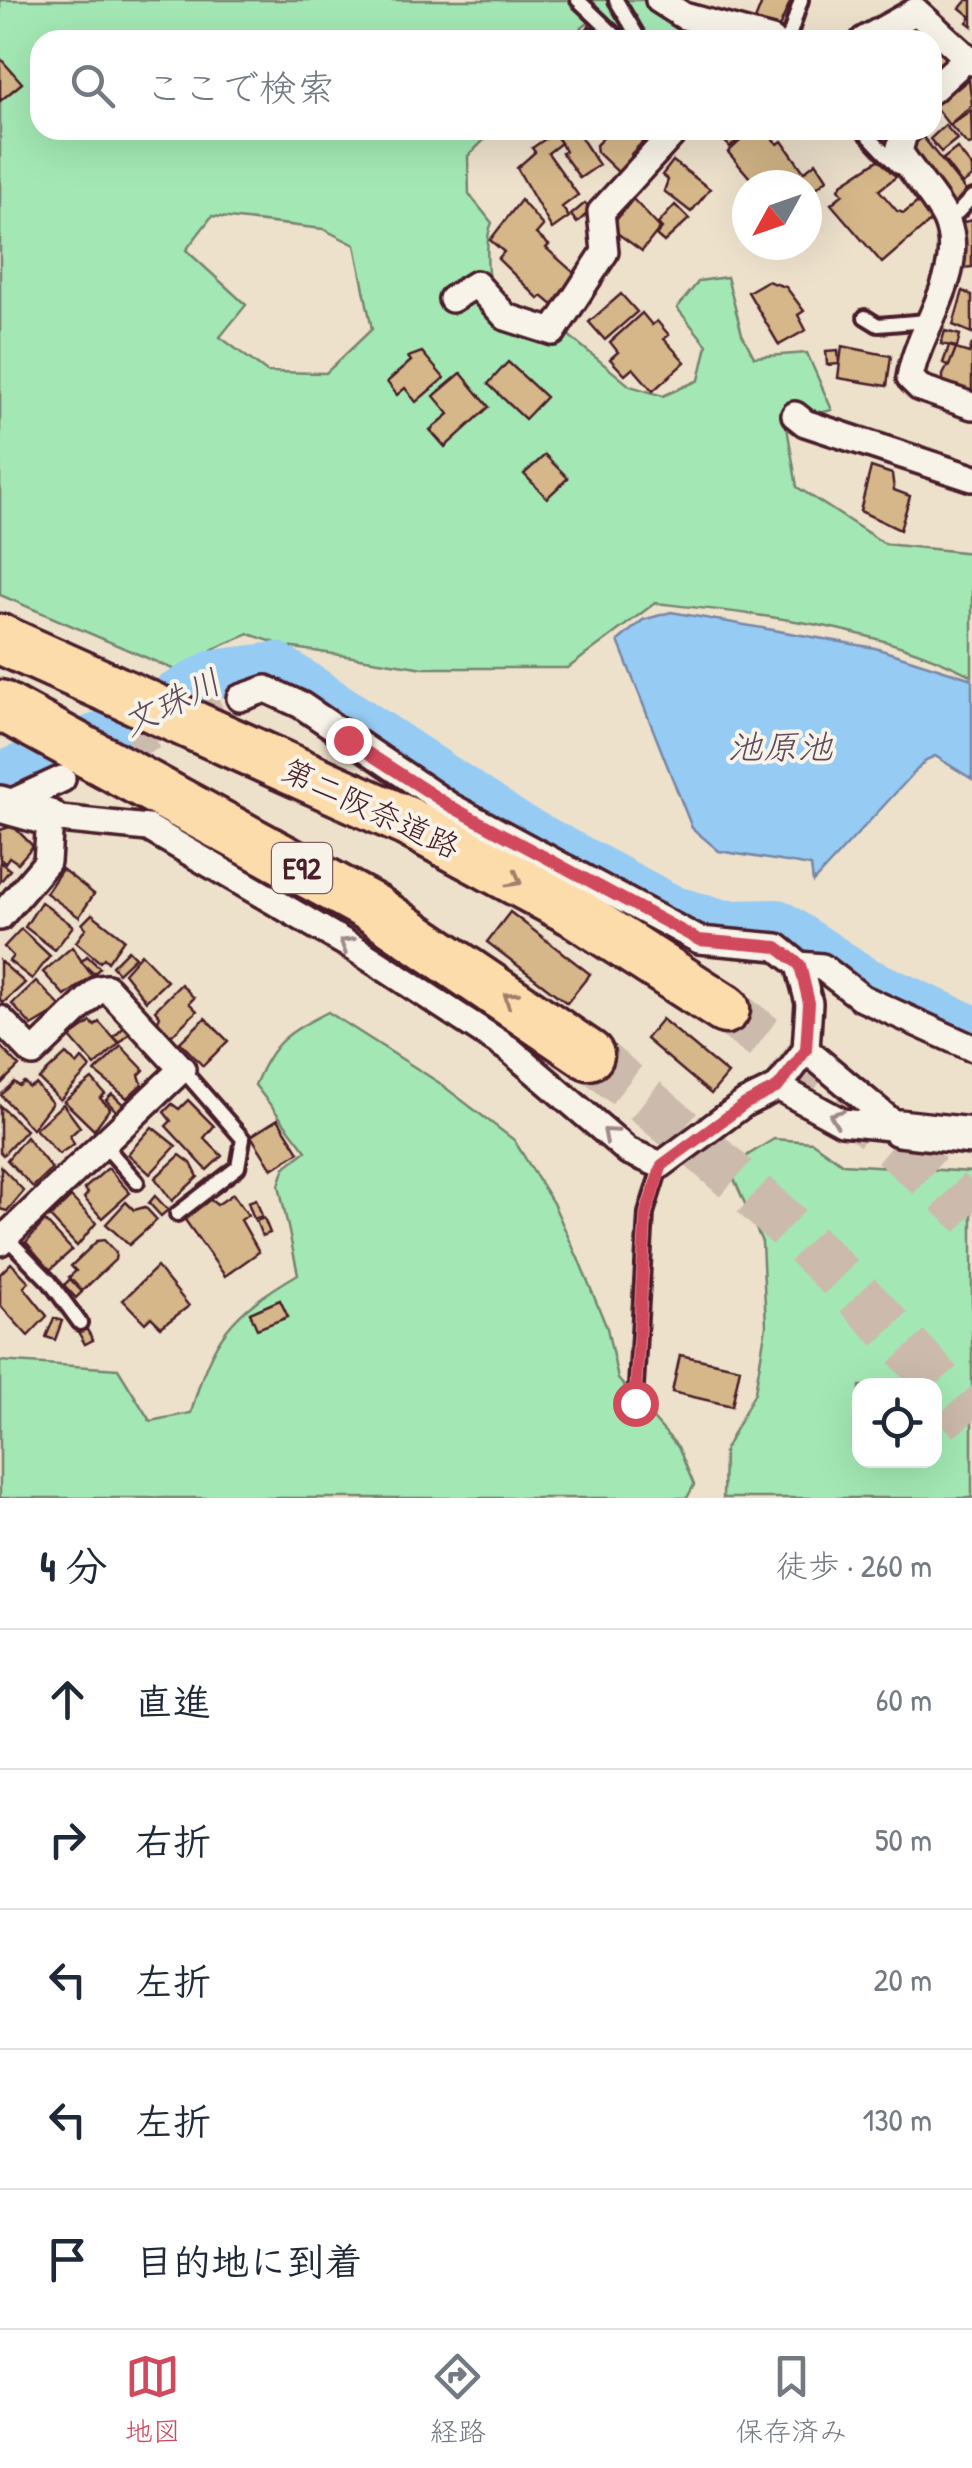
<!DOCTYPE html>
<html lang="ja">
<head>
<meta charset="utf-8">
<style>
	body { margin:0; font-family:"Patrick Hand","Klee One",sans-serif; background:#f6f6f7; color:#1f2937 }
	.controls { position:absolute; right:30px; bottom:30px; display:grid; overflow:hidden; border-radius:20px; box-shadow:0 10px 40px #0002 }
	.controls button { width:90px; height:90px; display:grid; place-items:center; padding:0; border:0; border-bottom:2px solid #e0e1e3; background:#fff; color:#1f2937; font:50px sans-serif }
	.compass { position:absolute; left:732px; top:170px; width:90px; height:90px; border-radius:50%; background:#fff; box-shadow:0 10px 40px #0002; rotate:230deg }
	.stop { position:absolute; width:30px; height:30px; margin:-22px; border:8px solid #d1495b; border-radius:50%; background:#fff }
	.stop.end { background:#d1495b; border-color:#fff; box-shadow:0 2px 10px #0008 }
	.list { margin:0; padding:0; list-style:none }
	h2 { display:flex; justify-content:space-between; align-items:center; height:130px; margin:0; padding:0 40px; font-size:42px }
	h2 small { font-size:32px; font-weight:400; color:#747a83 }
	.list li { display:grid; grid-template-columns:65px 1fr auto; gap:30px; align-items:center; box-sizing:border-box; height:140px; padding:0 40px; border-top:2px solid #e0e1e3 }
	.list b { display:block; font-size:38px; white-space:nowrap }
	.list em { font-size:32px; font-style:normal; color:#747a83 }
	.icon { flex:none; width:55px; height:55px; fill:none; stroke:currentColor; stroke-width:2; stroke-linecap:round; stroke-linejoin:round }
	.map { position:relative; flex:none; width:972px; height:1498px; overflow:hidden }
	.search { position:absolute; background:#fff; box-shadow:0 10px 40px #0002; left:30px; right:30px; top:30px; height:110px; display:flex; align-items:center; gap:25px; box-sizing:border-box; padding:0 35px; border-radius:30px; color:#747a83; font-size:38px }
	.sheet { height:830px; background:#fff }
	nav { display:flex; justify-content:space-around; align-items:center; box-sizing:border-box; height:140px; border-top:2px solid #e0e1e3; background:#fff; font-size:28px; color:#747a83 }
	nav a { display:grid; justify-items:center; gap:5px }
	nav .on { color:#d1495b }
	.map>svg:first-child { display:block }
	.green { fill:#a3e8b4; stroke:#768470; stroke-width:2.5; fill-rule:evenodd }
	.water { fill:#96cbf4; stroke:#7886a4; stroke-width:2.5 }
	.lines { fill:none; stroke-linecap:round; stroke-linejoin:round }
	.river { stroke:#96cbf4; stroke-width:48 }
	.building { fill:#d5b789; stroke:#4a1f2b; stroke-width:2.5 }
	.street-tunnel { stroke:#ccbaac; stroke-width:25; stroke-dasharray:25 12; stroke-linecap:butt }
	.highway-tunnel { stroke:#ccbaac; stroke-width:48; stroke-dasharray:48 24; stroke-linecap:butt }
	.lane-casing { stroke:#4a1f2b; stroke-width:20 }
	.street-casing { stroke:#4a1f2b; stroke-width:32 }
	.secondary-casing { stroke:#4a1f2b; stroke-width:42 }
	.highway-casing { stroke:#4a1f2b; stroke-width:55 }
	.lane { stroke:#f7f3e8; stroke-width:12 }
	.street { stroke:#f7f3e8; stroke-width:25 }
	.secondary { stroke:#f7f3e8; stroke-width:35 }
	.highway { stroke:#fddcac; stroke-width:48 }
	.oneway { stroke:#a47e6c }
	.oneway2 { stroke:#a0898a }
	.route { stroke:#d1495b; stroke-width:12 }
	.labels { text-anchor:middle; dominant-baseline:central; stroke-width:8; stroke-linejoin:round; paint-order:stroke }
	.shield { fill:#f7f3e8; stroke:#7e5f64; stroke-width:2.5 }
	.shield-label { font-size:30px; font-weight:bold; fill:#4a1f2b }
	.street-label { font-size:32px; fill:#4a1f2b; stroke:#f7f3e8 }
	.water-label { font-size:35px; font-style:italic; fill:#5d4a5d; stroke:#f7f3e8 }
</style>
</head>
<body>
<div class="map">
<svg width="972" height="1498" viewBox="0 0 972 1498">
	<rect width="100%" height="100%" fill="#ede1cc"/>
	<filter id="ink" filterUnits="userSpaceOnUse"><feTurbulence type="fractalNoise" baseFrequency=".01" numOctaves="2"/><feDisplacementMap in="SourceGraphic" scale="20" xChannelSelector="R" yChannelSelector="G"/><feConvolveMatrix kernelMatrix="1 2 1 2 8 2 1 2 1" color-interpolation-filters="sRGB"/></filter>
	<g filter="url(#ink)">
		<g class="green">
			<path d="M0,0H645L687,31L739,40H651L645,34L591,21L565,40H40V130H494L468,156L469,194L492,223C483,240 489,294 493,316L522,336L544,344L567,334L630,386L663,396L699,380L707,345L677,308L699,281L727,277L742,334L754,357L807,353L832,410L786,421L797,487L885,544L972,553V676C873,625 764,615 655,603L568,668H424L288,647L249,634L213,649L182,673L0,595ZM212,216L323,229L355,245L372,329L326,373L267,372L220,337L246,305L186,250Z"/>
			<path d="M328,1012L438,1082L514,1140L553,1203L581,1265L607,1328L618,1379L678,1447L694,1485L687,1498H0V1361L118,1369L150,1421L191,1413C212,1337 230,1314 298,1274L279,1185L285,1167L306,1151L255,1085C273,1041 287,1033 328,1012Z"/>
			<path d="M774,1139L812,1142L843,1164L972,1172V1498H723L724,1451L755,1392L766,1326L762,1242L734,1179L748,1155ZM860,1386H934V1460H860Z"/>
		</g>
		<path class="water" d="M671,612L875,648L972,679V779L935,756L926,760L813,882L811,866L719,851L692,828L618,641L643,620Z"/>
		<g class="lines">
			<path class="river" d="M0,776L113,731L213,674L276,666L517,826L674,910L725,924L777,923L864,980L972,1029"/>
		</g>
		<g class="building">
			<path d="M763,0H791L778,30L755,20Z"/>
			<path d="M967,0H972V26L967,22L971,17L960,8Z"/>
			<path d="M589,26L606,40H578Z"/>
			<path d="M922,28L950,58L932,79V40H918L915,34Z"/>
			<path d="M0,58L22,83L0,101Z"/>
			<path d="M969,79L972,105L949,125L932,103L953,85L957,89Z"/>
			<path d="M971,110L972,144L968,145L950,125Z"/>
			<path d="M945,125L957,139L941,152L930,139Z"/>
			<path d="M564,130H576L599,165L580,178L562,153L565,151L557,136Z"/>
			<path d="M598,130H654L631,154L633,162L621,175L597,152L596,145L605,136Z"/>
			<path d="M714,130H749L730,147Z"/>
			<path d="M752,130H763L778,144L782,141L804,172L816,162L827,179L807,196V185H756L728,152Z"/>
			<path d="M554,133L561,143L548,153L578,195L562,207L569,217L552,229L517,168L535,152L532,148Z"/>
			<path d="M923,137L969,195L953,207L907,150Z"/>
			<path d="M957,148L972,167V177L962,184L943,159Z"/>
			<path d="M883,157L896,177L879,190L897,211L904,213L918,202L933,219L882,263L831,204L843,194L839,189L842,184Z"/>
			<path d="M673,161L710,189L691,212L664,191L668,180L662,175Z"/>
			<path d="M633,199L660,228L642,251L610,228Z"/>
			<path d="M521,200L543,226L536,234L549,245L546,248L581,279L555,307L542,296L539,299L498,259L504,252L490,240Z"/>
			<path d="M585,203L591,210L577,223L571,215Z"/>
			<path d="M675,205L689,219L664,242L656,235L662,228L658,224Z"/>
			<path d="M972,220V267L962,268L956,224Z"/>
			<path d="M767,281L786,287L804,311L798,315L806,330L779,345L748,292Z"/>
			<path d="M963,291L972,295V333L953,325Z"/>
			<path d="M621,294L637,312L605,340L589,322Z"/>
			<path d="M642,313L652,325L657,321L669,335L664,339L685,362L653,391L633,368L625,375L610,359L618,352L610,342Z"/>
			<path d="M945,331L960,335L957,347L941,344Z"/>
			<path d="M972,344V394L943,384V375L956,349L969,353Z"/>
			<path d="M842,346L891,356L887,386L838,378Z"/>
			<path d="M949,346L956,348L949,366L943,363Z"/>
			<path d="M838,350L839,364L827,365L826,351Z"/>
			<path d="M422,352L444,378L416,402L405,388L397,395L387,382L411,361L408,357Z"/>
			<path d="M508,362L546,397L525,419L488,384Z"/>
			<path d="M461,373L489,407L445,447L430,430L449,414L434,396Z"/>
			<path d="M545,455L568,478L547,498L524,474Z"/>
			<path d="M871,467L892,474L894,490L910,496L900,530L860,511Z"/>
			<path d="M13,826L33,846L18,863L9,857L5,863L0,859V830Z"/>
			<path d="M0,862L10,870L0,882Z"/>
			<path d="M62,869L94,894L79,917L46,893Z"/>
			<path d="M41,902L73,926L55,950L25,927Z"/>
			<path d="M510,912L590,974L567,1003L487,942Z"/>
			<path d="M92,914L124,939L108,962L104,958L100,962L76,942L86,928L82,924Z"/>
			<path d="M21,929L50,956L32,979L9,961L13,956L4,947Z"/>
			<path d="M72,947L92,976L65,996L43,972Z"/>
			<path d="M128,950L135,957L118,973L112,966Z"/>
			<path d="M141,954L167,981L146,1001L124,973Z"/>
			<path d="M87,956L100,968L94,974L81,962Z"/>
			<path d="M0,961L25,983L3,1003L0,1000Z"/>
			<path d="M36,981L62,1008L32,1026L12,1004Z"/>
			<path d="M181,984L194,998L189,1003L197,1011L170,1037L157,1023L160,1016L155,1010Z"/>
			<path d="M205,1018L228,1041L203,1066L180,1042Z"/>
			<path d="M662,1019L728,1074L711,1094L646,1039Z"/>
			<path d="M91,1022L95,1026L99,1022L119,1044L95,1066L70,1037Z"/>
			<path d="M124,1027L130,1033L120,1043L114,1037Z"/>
			<path d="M0,1046L19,1066L0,1085Z"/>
			<path d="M121,1046L144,1070L139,1075L142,1084L127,1098L95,1072Z"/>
			<path d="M66,1054L77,1065L82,1059L90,1068L60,1100L39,1079Z"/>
			<path d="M92,1079L105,1094L100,1098L110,1108L94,1130L64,1101Z"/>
			<path d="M14,1082L19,1086L24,1082L29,1087L36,1084L52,1103L32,1129L1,1095Z"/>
			<path d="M112,1094L125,1106L118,1113L106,1100Z"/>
			<path d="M188,1100L214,1126L204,1138L222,1156L207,1170L166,1126L171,1121L164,1112L172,1104L179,1109Z"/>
			<path d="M63,1104L80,1127L70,1136L74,1144L59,1154L35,1129Z"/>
			<path d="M0,1106L26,1130L3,1155L0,1152Z"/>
			<path d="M278,1119L299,1152L272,1169L251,1136Z"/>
			<path d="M152,1127L176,1146L150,1174L128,1154Z"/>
			<path d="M26,1137L52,1169L33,1187L7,1160Z"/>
			<path d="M180,1155L191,1163L198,1177L172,1201L155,1178Z"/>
			<path d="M1,1167L24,1191L7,1211L0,1209Z"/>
			<path d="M108,1168L130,1193L102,1218L84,1198L88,1193L84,1189Z"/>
			<path d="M233,1194L248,1215L241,1220L259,1252L225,1276L185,1220L208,1198L217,1205Z"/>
			<path d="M155,1196L168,1210L161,1216L149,1203Z"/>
			<path d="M71,1197L96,1223L77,1246L50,1217Z"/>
			<path d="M256,1199L262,1216L254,1219L248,1202Z"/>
			<path d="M126,1202L134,1210L145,1207L157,1220L129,1245L106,1224Z"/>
			<path d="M264,1218L270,1233L262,1236L256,1221Z"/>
			<path d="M45,1221L72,1250L50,1270L26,1242Z"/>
			<path d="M104,1240L116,1253L115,1260L82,1291L69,1277L76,1271L71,1266L97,1241Z"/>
			<path d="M11,1263L29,1282L24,1287L47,1316L28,1336L0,1305V1274Z"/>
			<path d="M157,1267L189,1306L161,1327L151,1317L145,1323L123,1300Z"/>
			<path d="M70,1279L82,1292L76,1298L64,1285Z"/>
			<path d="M280,1300L288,1317L257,1329L250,1313Z"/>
			<path d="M54,1318L62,1321L55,1340L46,1337Z"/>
			<path d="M83,1323L93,1340L85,1344L76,1328Z"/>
			<path d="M680,1355L740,1368L732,1406L672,1392Z"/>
		</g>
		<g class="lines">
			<path class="street-tunnel" d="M98,762L240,698"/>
			<g class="highway-tunnel">
				<path d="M725,1009L823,1082L972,1214"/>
				<path d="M589,1055C727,1165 860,1286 972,1422"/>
			</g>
			<g class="lane-casing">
				<g id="lane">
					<path d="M578,0L618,38"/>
					<path d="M616,0L640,40"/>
					<path d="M788,40L801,0"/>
					<path d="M863,130L898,167"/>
					<path d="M948,223L972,197"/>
					<path d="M865,317L878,325L927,321"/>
					<path d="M105,1146L137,1182"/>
					<path d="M177,1214L238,1167L243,1139L182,1069"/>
					<path d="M6,1237L50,1282L80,1323"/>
					<path d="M635,1403L646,1213L661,1165"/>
				</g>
			</g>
			<g class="street-casing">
				<g id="street">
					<path d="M659,0L684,16L772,40"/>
					<path d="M864,40L916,11L972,62"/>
					<path d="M932,90L967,58"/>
					<path d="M905,130L899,151C911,172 940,203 947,222C967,273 918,328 910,378L920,388L972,406"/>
					<path d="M452,299L476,284L506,317L553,332L605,252L601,212L676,130"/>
					<path d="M795,415L805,423L972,478"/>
					<path d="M10,803L62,779"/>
					<path d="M0,917L47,862L50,818L148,828L354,948L509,1049L628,1151L661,1165L745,1103L778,1087L806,1050L809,1003L799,965L777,947L699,940L450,806L301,705L266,689L240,698"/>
					<path d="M799,965L822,967L862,998L972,1048"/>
					<path d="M0,1019L33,1053L99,989L107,988L182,1069L0,1242"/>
					<path d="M806,1050L899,1128"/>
					<path d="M778,1087L842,1122L899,1128"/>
				</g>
			</g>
			<g class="secondary-casing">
				<g id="secondary">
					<path d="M0,804L50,818"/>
					<path d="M899,1128L972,1136"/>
				</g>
			</g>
			<g class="highway-casing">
				<g id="highway">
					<path d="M0,639L408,822L573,911L725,1009"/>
					<path d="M0,705L374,909L589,1055"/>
				</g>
			</g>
			<use href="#lane" class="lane"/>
			<use href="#street" class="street"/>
			<use href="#secondary" class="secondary"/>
			<use href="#highway" class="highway"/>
		</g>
		<defs><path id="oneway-chevron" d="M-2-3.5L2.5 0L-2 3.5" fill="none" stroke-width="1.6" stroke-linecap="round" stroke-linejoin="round" transform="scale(2.5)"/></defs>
		<g class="oneway">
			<use href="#oneway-chevron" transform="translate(515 880) rotate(28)"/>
			<use href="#oneway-chevron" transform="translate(510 998) rotate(-145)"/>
		</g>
		<g class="oneway2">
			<use href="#oneway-chevron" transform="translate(346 944) rotate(-149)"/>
			<use href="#oneway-chevron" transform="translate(836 1117) rotate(-158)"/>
			<use href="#oneway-chevron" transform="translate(609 1134) rotate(-139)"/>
		</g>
	</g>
	<g class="lines" filter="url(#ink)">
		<path class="route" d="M348,740L450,806L699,940L777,947L800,965L809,1003L806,1050L778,1087L745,1104L662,1165L646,1213L635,1403"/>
	</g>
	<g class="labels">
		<rect class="shield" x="272" y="843" width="60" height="50" rx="8"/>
		<g class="shield-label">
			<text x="302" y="868">E92</text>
		</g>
		<g class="street-label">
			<text transform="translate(371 808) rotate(25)">第二阪奈道路</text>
		</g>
		<g class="water-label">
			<text transform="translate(171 702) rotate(-26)">文珠川</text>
			<text x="780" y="746">池原池</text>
		</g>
	</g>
</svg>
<div class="controls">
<button><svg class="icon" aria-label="locate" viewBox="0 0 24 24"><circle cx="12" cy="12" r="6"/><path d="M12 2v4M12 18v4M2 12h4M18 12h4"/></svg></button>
</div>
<svg class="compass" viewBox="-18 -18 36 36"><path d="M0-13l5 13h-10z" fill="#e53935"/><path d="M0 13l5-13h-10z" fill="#747a83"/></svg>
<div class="stop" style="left:635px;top:1403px"></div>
<div class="stop end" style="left:348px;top:740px"></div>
<div class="search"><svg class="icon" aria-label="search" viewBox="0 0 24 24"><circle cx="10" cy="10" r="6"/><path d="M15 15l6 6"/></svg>ここで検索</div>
</div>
<section class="sheet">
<h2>4 分<small>徒歩 · 260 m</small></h2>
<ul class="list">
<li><svg class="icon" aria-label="ahead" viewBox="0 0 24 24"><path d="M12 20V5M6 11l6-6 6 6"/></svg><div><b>直進</b></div><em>60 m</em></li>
<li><svg class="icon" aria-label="right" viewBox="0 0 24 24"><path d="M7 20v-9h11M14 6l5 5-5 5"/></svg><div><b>右折</b></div><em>50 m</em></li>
<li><svg class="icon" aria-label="left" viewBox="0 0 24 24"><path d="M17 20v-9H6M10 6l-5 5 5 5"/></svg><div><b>左折</b></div><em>20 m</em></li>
<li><svg class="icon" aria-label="left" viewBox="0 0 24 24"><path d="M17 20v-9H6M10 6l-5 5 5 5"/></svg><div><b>左折</b></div><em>130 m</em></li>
<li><svg class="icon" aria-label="arrive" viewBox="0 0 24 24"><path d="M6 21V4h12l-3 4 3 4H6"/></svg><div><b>目的地に到着</b></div></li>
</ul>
</section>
<nav>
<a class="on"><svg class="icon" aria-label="map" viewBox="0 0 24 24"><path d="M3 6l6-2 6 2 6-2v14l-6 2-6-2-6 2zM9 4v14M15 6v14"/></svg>地図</a>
<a><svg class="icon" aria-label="directions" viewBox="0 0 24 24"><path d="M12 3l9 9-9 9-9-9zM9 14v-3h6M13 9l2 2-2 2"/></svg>経路</a>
<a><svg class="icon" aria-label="saved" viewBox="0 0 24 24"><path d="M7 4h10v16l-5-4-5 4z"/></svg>保存済み</a>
</nav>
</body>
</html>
